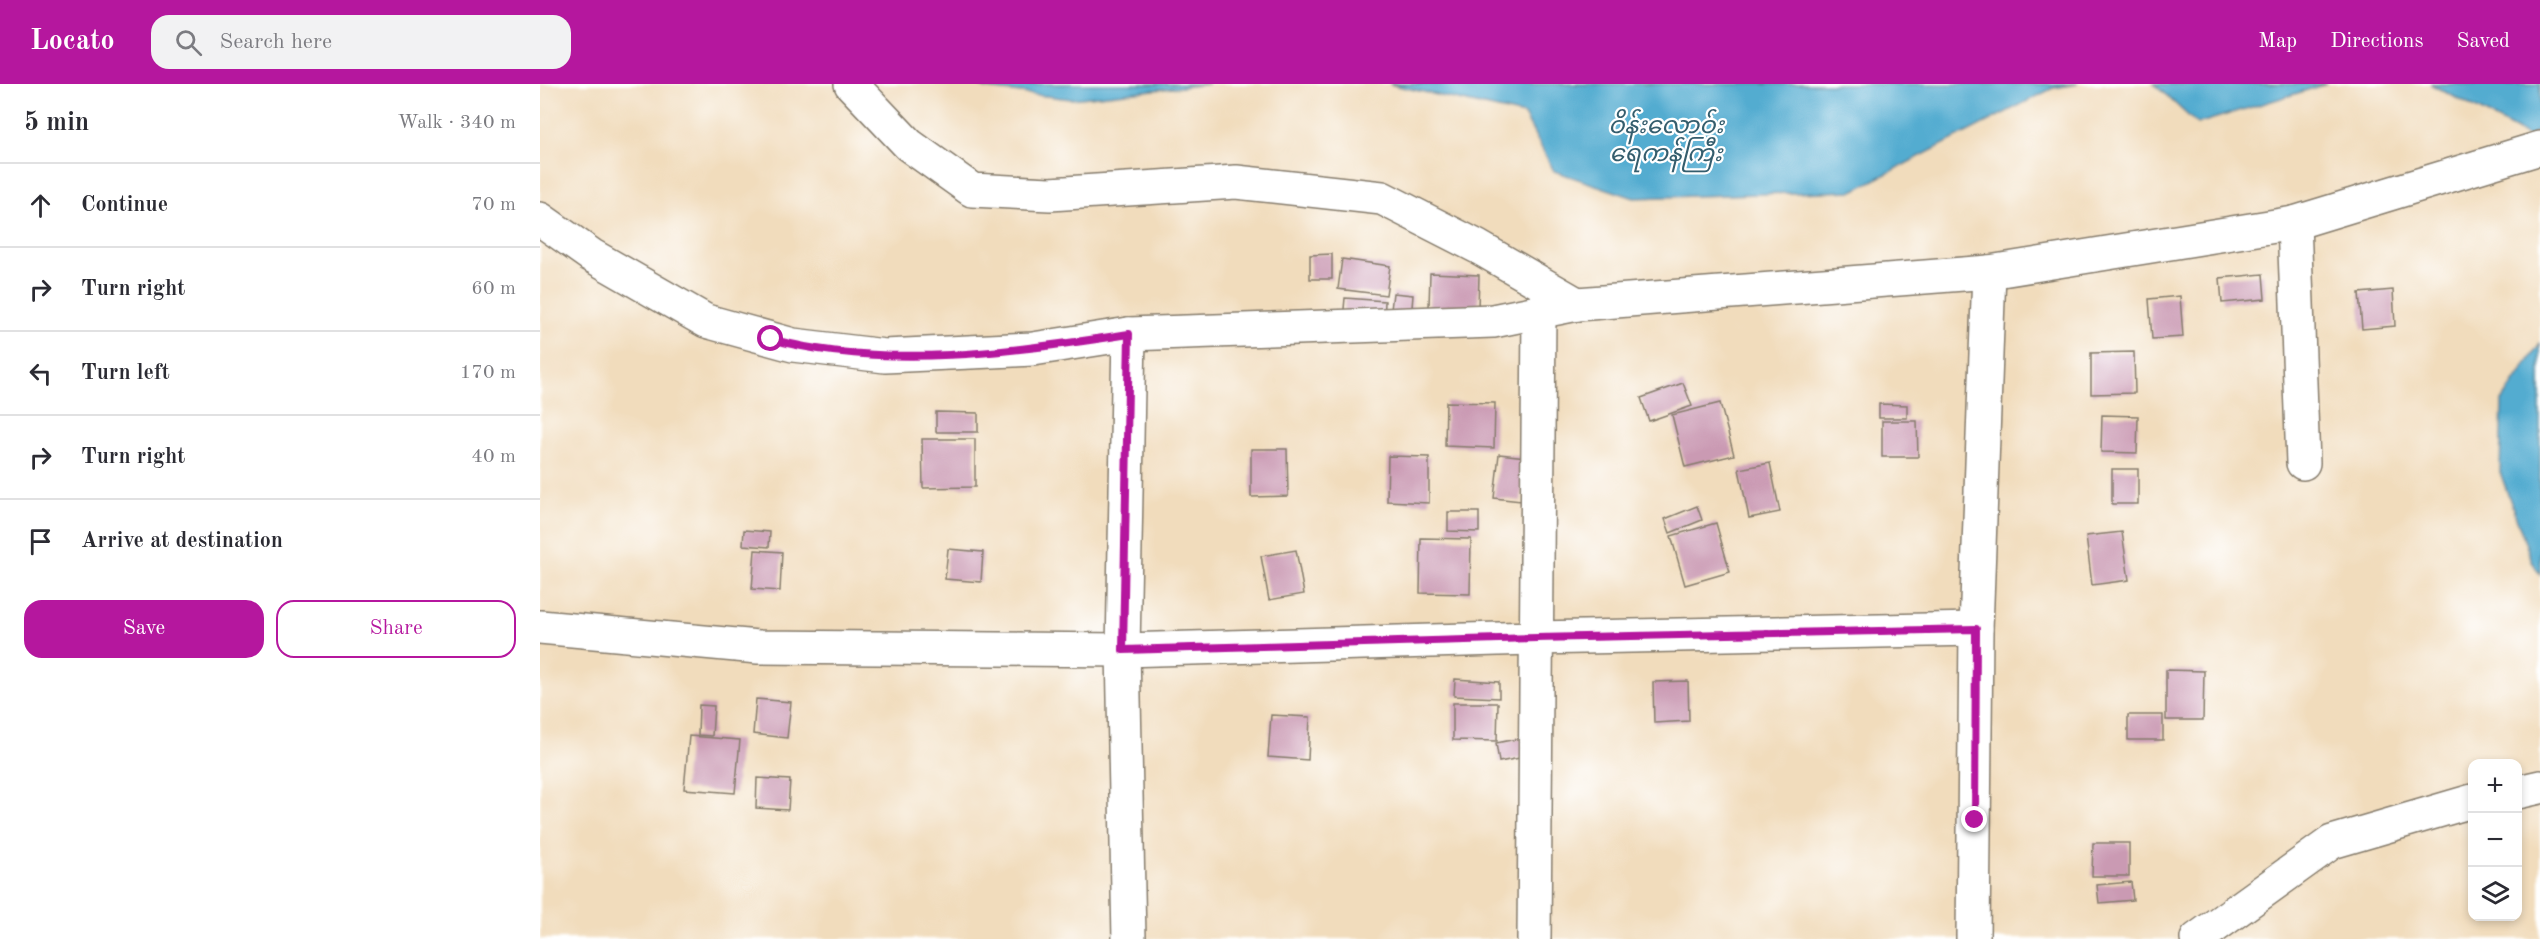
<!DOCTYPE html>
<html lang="en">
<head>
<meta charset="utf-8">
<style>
	body { margin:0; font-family:"Old Standard TT","Noto Sans Myanmar",serif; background:#f2f2f3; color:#2b2b33 }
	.controls { position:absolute; right:18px; bottom:18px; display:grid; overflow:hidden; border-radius:12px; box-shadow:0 3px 9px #0003 }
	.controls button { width:54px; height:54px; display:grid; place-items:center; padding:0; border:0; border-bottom:2px solid #e1e1e2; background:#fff; color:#2b2b33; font:30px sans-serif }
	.stop { position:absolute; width:18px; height:18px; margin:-14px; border:4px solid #b5179e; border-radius:50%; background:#fff }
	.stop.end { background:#b5179e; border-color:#fff; box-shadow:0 2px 6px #0008 }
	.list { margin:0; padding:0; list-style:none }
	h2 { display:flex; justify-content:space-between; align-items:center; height:78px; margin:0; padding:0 24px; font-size:26px }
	h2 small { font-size:20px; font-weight:400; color:#7c7c81 }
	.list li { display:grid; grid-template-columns:39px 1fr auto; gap:18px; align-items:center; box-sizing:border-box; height:84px; padding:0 24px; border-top:2px solid #e1e1e2 }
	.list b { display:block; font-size:22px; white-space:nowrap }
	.list em { font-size:20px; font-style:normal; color:#7c7c81 }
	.actions { display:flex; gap:12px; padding:18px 24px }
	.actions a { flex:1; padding:14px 0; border:2px solid #b5179e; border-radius:18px; text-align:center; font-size:21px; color:#b5179e }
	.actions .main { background:#b5179e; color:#fff }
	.icon { flex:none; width:33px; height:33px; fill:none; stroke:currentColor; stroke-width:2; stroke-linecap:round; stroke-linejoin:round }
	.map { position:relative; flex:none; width:2000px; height:855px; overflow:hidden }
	header { display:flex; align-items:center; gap:36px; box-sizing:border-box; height:84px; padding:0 30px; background:#b5179e; color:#fff }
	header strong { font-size:28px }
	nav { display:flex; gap:33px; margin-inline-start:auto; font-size:21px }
	.search { width:420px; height:54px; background:#f2f2f3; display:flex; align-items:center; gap:15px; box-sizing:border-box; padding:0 21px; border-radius:18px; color:#7c7c81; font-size:22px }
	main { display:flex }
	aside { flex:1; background:#fff }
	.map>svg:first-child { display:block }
	.water { fill:#52acd0; stroke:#376476; stroke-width:1.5 }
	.building { fill:#ca9ab3 }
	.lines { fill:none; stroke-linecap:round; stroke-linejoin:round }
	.minor-casing { stroke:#867c6c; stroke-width:36 }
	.minor { stroke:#fff; stroke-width:33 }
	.route { stroke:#b5179e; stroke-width:8 }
	.labels { text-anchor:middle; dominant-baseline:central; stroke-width:4.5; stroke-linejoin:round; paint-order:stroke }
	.water-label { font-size:24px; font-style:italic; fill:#345d6d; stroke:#fff }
</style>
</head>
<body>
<header>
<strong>Locato</strong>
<div class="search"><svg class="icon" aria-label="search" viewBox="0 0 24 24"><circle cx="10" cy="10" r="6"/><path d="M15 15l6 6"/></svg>Search here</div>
<nav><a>Map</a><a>Directions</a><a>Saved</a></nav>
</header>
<main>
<aside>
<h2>5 min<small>Walk · 340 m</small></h2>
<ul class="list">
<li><svg class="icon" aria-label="ahead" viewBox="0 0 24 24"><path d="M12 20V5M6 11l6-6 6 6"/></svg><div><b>Continue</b></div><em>70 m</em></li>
<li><svg class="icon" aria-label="right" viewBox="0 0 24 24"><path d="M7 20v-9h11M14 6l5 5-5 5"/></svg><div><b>Turn right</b></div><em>60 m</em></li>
<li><svg class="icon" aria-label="left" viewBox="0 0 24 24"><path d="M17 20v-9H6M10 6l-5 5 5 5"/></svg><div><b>Turn left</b></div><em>170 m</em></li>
<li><svg class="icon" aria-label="right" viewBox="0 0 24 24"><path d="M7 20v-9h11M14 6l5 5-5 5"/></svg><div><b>Turn right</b></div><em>40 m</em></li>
<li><svg class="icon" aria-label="arrive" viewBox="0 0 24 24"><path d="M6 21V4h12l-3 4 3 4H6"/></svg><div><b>Arrive at destination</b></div></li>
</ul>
<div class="actions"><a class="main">Save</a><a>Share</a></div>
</aside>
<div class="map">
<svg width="2000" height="855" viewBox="0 0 2000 855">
	<rect width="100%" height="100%" fill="#fff"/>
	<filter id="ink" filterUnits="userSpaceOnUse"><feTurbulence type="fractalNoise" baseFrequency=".0167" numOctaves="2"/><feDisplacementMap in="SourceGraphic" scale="12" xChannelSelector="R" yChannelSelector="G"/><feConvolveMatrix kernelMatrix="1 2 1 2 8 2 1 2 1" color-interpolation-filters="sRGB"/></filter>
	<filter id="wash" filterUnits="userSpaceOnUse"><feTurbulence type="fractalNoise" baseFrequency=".008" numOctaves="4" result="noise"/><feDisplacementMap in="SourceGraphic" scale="24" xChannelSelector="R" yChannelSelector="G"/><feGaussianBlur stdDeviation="1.35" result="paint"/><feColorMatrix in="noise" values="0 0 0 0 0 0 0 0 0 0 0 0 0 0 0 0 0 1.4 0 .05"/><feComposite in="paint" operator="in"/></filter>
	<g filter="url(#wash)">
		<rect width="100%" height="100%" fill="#f1dcbc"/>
		<g class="water">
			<path d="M434,0H669L531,15L447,5Z"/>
			<path d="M849,0H1538L1513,4L1313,107L1094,114L1014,87L984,31Z"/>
			<path d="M1614,0H1787L1657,40Z"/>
			<path d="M1890,0H2000V43L1990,53Z"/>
			<path d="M2000,260V491L1991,475L1960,388L1962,317Z"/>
		</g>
		<g id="blocks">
			<g class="building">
				<path d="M792,170V195H770V171Z"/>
				<path d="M802,175L850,182L846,211L798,205Z"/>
				<path d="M890,189L939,191L938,225L889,223Z"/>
				<path d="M1723,190L1725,215L1682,219L1680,194Z"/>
				<path d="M1853,206L1855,242L1822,245L1819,209Z"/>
				<path d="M853,209L873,211L871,236L850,234Z"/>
				<path d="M1640,212L1643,253L1612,255L1609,215Z"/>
				<path d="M805,214L845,217L844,239L803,236Z"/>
				<path d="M1594,268L1595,309L1551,310V269Z"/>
				<path d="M1143,299L1152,322L1109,337L1101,314Z"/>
				<path d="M906,318L955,319L954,364L905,362Z"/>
				<path d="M1180,319L1194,371L1145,383L1132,331Z"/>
				<path d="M1339,320L1367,321V334H1339Z"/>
				<path d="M396,328L438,329V348H396Z"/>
				<path d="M1562,331L1598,332L1597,369L1561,368Z"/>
				<path d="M1342,337H1377L1378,373H1342Z"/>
				<path d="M382,355H435V403L383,404Z"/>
				<path d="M711,365H747L748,412L711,413Z"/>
				<path d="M959,370L986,373L981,417L954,414Z"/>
				<path d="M848,372L889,373V419L847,417Z"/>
				<path d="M1230,379L1240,428L1209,434L1199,385Z"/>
				<rect x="1572" y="385" width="26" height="35"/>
				<path d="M1157,422L1162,436L1130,449L1125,435Z"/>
				<path d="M908,428H939V448L908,447Z"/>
				<path d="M1176,439L1190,488L1145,501L1131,452Z"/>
				<path d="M204,446L230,448L229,463L203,461Z"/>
				<path d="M1582,448L1589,496L1552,501L1546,452Z"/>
				<path d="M881,454L931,455L930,510L880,509Z"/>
				<path d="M408,465L443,468L441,498L405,495Z"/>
				<path d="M215,466L242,468L240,507L212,505Z"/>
				<path d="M756,466L764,510L729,516L721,472Z"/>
				<path d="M1626,586L1664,587L1663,636H1626Z"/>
				<path d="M915,595L959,598V614L914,612Z"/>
				<path d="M1148,597L1149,637L1114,639L1113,598Z"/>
				<path d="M216,615L251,618L247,654L213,650Z"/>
				<path d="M913,619H958L957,657L913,656Z"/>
				<path d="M159,621L174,622L172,652L158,651Z"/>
				<path d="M731,631L770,633L768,676L728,673Z"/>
				<rect x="1588" y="631" width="35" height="25"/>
				<path d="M149,652L200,656L195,709L144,705Z"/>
				<path d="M987,653L990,672L959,678L956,659Z"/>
				<path d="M217,694L250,696L248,726L216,724Z"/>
				<path d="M1553,759H1589V792H1552Z"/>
				<path d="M1591,798L1593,816L1559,819L1557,801Z"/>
			</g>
		</g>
	</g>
	<g filter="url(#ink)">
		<use href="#blocks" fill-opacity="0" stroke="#867c6c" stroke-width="1.5"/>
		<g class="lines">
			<g class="minor-casing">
				<g id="minor">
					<path d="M311,0L369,61L432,106L510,110L696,98L842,114L938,163L1037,220L1449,188L1754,139L2000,64"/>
					<path d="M0,135L51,171L166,237L253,261L345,272L493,265L589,250L953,237L1037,220"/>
					<path d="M1754,139L1763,379"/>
					<path d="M0,543L218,563L583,566L996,554L1436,545"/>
					<path d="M1978,708L2000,703"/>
					<path d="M589,855L583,566L589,250"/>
					<path d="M994,855L999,228"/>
					<path d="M1433,855L1436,545L1449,188"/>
					<path d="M1657,855L1792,758L1932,717"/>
				</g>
			</g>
			<use href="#minor" class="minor"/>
		</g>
	</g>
	<g class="lines" filter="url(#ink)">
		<path class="route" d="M231,255C343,286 476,268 589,250L583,566L996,554L1436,545L1435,736"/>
	</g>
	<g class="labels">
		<g class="water-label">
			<text x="1126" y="43">ဝိန်းလောဝ်း<tspan x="1126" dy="28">ရေကန်ကြီး</tspan></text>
		</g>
	</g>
</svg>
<div class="controls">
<button>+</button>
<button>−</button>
<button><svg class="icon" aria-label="layers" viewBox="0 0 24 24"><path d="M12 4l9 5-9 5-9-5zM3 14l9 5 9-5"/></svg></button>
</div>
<div class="stop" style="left:231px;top:255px"></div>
<div class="stop end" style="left:1435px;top:736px"></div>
</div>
</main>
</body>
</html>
